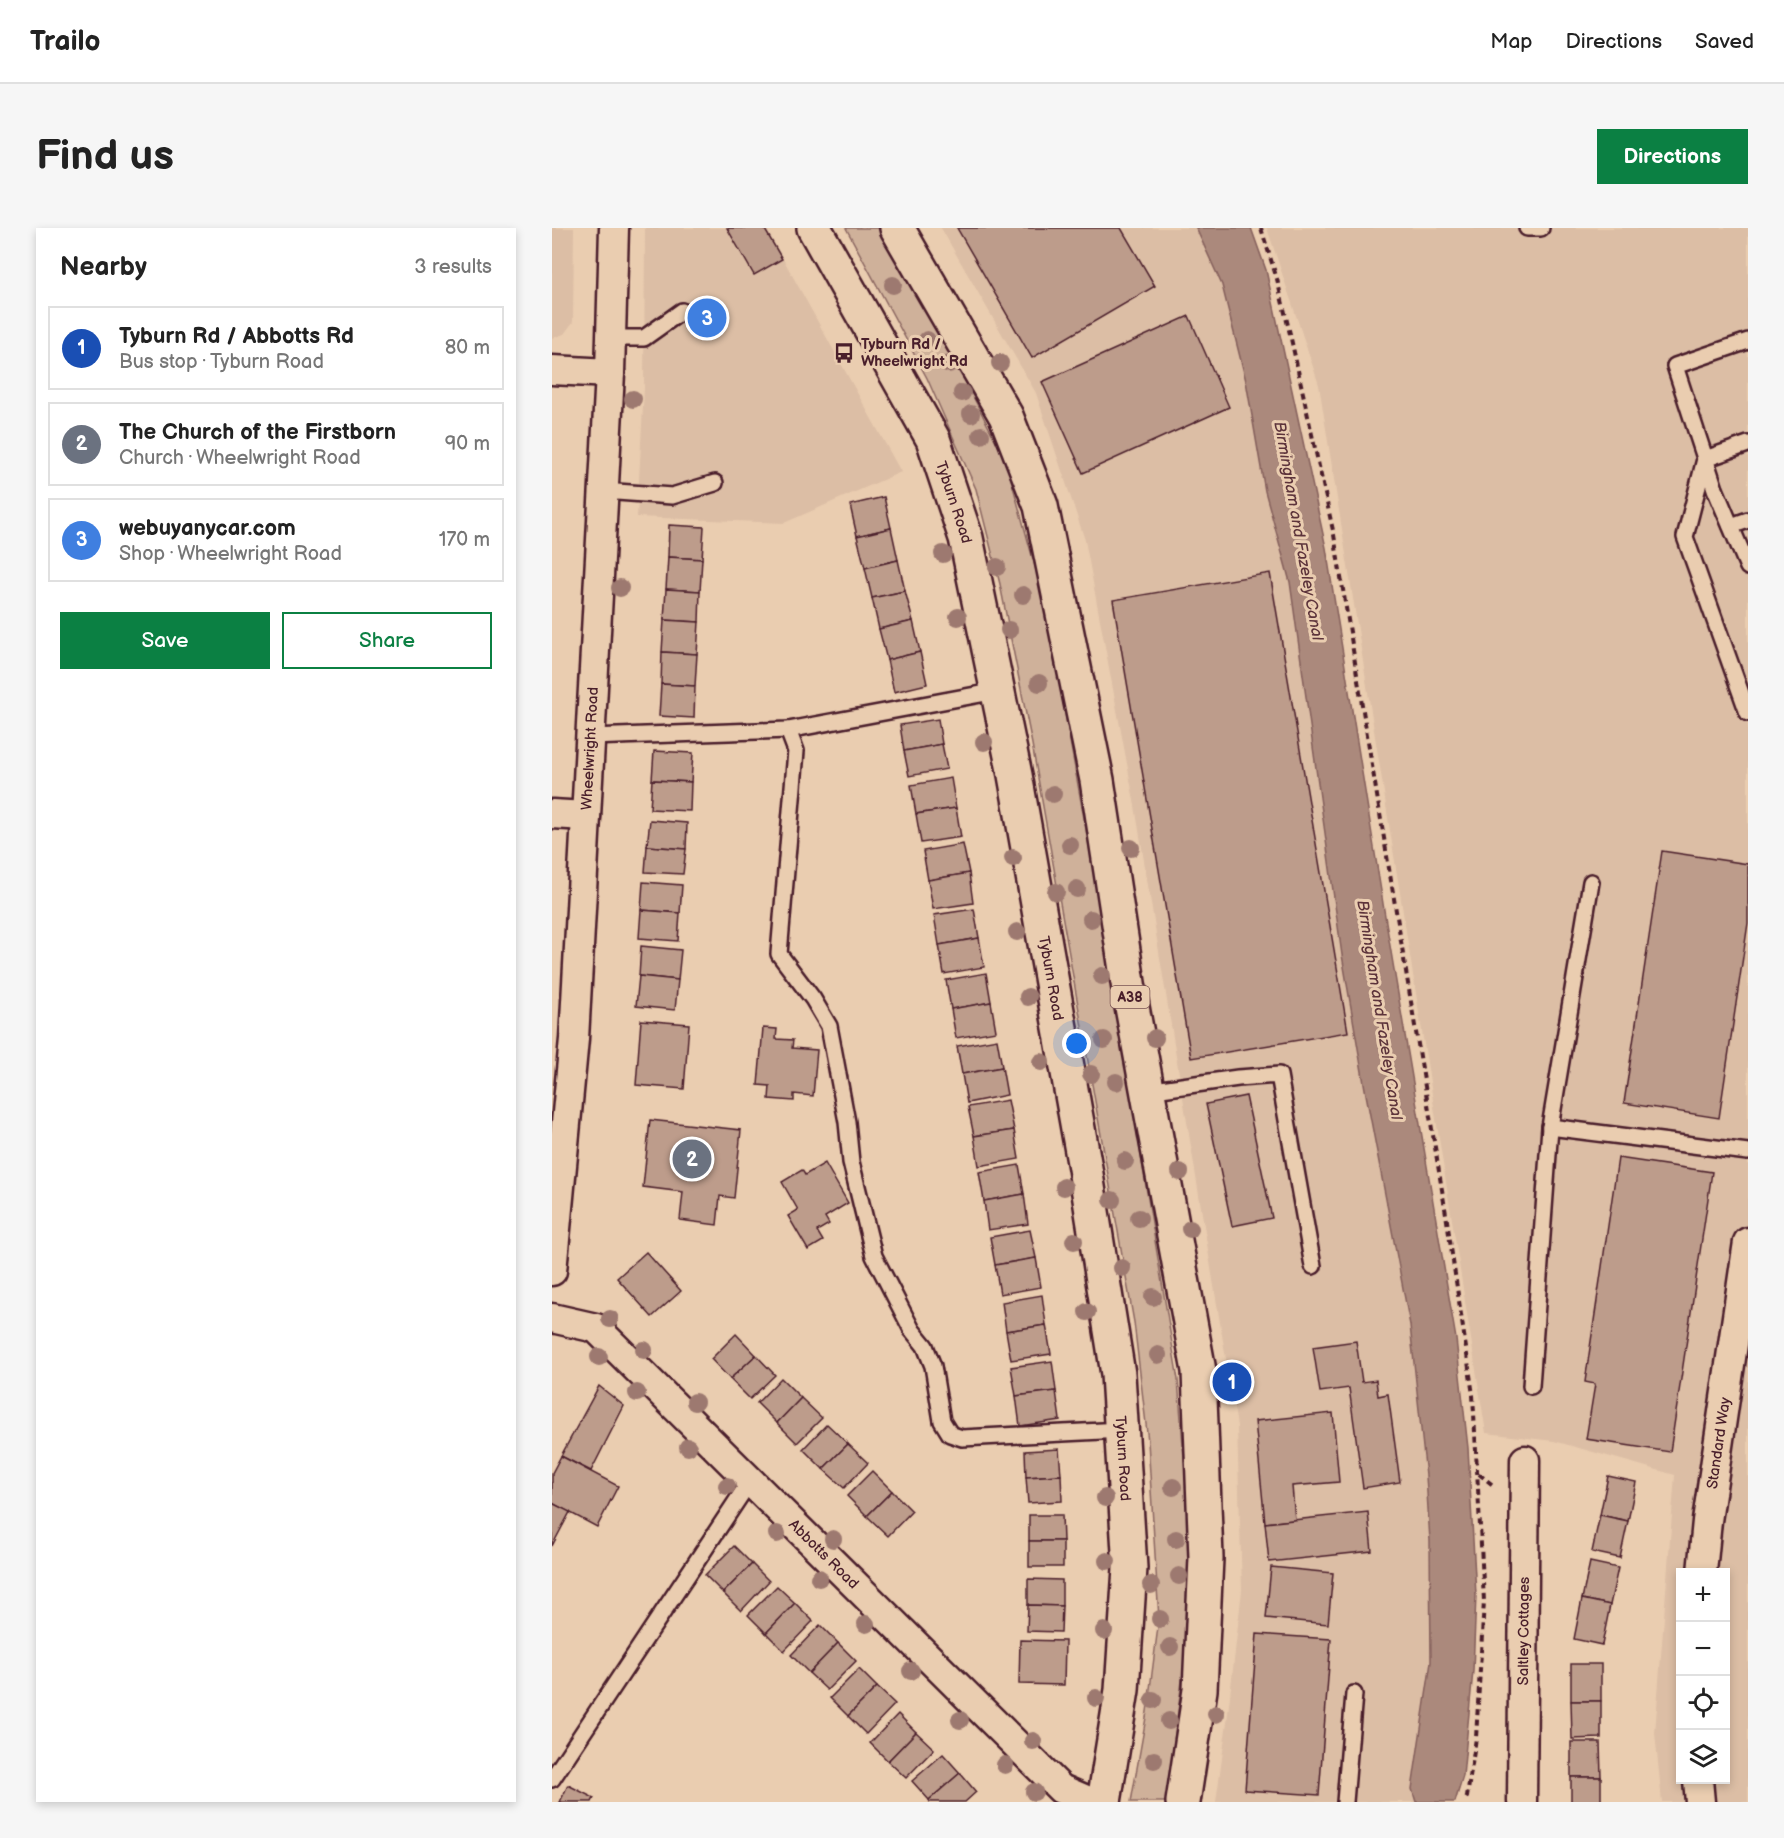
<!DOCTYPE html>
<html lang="en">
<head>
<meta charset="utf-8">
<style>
	body { margin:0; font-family:"Balsamiq Sans",sans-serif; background:#f6f6f6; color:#222 }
	.controls { position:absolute; right:18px; bottom:18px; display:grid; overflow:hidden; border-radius:0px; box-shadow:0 3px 9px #0003 }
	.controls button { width:54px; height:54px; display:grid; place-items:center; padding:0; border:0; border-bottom:2px solid #e0e0e0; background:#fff; color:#222; font:30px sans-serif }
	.you { position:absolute; left:525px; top:816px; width:21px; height:21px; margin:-15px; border:4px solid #fff; border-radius:50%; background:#1a73e8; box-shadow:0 0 0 9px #1a73e833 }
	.badge { display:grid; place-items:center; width:39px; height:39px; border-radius:50%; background:#0b8043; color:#fff; font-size:20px; font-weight:700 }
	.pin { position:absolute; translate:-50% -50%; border:3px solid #fff; box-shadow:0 2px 6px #0006 }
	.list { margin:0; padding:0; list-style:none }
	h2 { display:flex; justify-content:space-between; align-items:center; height:78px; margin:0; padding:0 24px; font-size:26px }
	h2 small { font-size:20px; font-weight:400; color:#767676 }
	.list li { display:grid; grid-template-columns:39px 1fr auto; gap:18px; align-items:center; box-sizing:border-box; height:84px; margin:0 12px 12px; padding:0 12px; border:2px solid #e0e0e0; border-radius:0px }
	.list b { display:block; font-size:22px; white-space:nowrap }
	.list p { margin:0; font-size:20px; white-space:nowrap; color:#767676 }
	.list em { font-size:20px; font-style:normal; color:#767676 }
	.actions { display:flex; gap:12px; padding:18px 24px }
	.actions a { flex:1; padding:14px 0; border:2px solid #0b8043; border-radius:0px; text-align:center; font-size:21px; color:#0b8043 }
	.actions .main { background:#0b8043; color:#fff }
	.icon { flex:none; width:33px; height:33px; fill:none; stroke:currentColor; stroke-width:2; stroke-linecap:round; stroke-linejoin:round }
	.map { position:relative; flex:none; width:1196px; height:1574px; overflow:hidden; border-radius:0px }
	header { display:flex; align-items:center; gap:36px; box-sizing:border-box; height:84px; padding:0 30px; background:#fff; border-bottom:2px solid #e0e0e0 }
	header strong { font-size:28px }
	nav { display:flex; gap:33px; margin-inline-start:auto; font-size:21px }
	.intro { display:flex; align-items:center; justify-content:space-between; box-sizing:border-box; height:144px; padding:0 36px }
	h1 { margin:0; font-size:42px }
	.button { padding:15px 27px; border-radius:0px; background:#0b8043; color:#fff; font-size:21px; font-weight:700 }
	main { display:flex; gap:36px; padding:0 36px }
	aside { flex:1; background:#fff; border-radius:0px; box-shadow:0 3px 9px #0003 }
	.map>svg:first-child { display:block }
	.built { fill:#dcbea5; fill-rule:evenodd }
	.green { fill:#cfb19a; stroke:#8c6862; stroke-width:1.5 }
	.water { fill:#ab897b; stroke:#845f5b; stroke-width:1.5 }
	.building { fill:#bd9c8b; stroke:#4a1f2b; stroke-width:1.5 }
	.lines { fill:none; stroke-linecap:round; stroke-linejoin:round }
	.service-casing { stroke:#4a1f2b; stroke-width:20 }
	.minor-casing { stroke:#4a1f2b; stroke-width:33 }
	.trunk-casing { stroke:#4a1f2b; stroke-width:38 }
	.path { stroke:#4a1f2b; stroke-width:4; stroke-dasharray:6 4.5; stroke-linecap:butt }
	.service { stroke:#eacdb0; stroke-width:15 }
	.minor { stroke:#eacdb0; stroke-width:28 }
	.trunk { stroke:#eacdb0; stroke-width:33 }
	.tree { fill:#9d7970 }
	.labels { text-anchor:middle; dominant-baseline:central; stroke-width:6; stroke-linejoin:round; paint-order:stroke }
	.shield { fill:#eacdb0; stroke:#7a5353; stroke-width:1.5 }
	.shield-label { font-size:14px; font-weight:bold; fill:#4a1f2b }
	.poi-label { font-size:15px; font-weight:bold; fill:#4a1f2b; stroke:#eacdb0; text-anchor:start }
	.street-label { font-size:15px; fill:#4a1f2b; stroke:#eacdb0 }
	.water-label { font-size:16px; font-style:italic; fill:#5d343b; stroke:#eacdb0 }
</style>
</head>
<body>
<header>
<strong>Trailo</strong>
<nav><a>Map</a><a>Directions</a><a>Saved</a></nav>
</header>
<div class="intro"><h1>Find us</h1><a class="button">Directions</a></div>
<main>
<aside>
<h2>Nearby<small>3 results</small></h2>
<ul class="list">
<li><span class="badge" style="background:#1a4fb4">1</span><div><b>Tyburn Rd / Abbotts Rd</b><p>Bus stop · Tyburn Road</p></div><em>80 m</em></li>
<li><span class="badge" style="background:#6b7280">2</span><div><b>The Church of the Firstborn</b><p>Church · Wheelwright Road</p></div><em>90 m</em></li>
<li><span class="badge" style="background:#3f7fe0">3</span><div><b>webuyanycar.com</b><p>Shop · Wheelwright Road</p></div><em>170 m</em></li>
</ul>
<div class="actions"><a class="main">Save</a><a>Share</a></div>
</aside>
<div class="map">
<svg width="1196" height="1574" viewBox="0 0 1196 1574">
	<rect width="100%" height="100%" fill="#eacdb0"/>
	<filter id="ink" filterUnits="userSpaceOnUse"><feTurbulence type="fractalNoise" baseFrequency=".0167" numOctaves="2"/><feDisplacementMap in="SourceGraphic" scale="12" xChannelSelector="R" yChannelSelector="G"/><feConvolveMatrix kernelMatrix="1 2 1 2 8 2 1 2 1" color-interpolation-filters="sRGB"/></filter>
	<g filter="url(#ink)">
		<g class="built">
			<path d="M0,0H22L21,94L12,106L0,110Z"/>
			<path d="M93,0H214L349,244L232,295L85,289L92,160Z"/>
			<path d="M389,0H644L670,57L694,153L713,263L738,354L790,727L813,861L858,1097L874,1248L878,1313L879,1434L860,1561L864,1574H664L675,1494L690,1362L685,1198L583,578L533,312L484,165Z"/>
			<path d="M715,0H1196V1574H1110L1103,1505L1123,1247L1002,1213L934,1205L767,157ZM1128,1344H1174V1552H1128Z"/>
		</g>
		<path class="green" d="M294,0H326L389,106L454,233L493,375L545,662L626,1152L637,1295L638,1392L614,1574H579L595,1484L607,1391L596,1213L582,1094L480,516L448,356L424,261L375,150Z"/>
		<path class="water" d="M644,0H699L714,42L774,320L833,688L904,1111L916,1220L924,1367L921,1443L911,1548L903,1574H864L860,1561L879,1434L878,1313L874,1248L858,1097L813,861L790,727L738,354L713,263L694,153L670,57Z"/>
		<g class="building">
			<path d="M175,0H212L230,31L202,47Z"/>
			<path d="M405,0H569L603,58L480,130Z"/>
			<path d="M637,88L677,179L531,245L490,154Z"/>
			<path d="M332,269L339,300L305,308L298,277Z"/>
			<path d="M117,297L152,299L150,331L116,329Z"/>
			<path d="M339,300L346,332L313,340L305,308Z"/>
			<path d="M116,329L150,331L148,363L114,361Z"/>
			<path d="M346,332L353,363L320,370L313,340Z"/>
			<path d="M718,345L796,804L639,830L561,372Z"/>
			<path d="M114,361L148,363L147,394L112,392Z"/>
			<path d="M353,363L361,393L327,401L320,370Z"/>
			<path d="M112,392L147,394L145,426L110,424Z"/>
			<path d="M361,393L368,424L335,432L327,401Z"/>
			<path d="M110,424L145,426L143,458L109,456Z"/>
			<path d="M368,424L375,456L342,464L335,432Z"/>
			<path d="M109,456L143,458L142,490L107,488Z"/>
			<path d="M386,491L390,516L352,523L348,497Z"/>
			<path d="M390,516L395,541L357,548L352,523Z"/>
			<path d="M102,523L141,525L139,554L100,552Z"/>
			<path d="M399,550L404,580L364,586L359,557Z"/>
			<path d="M100,552L139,554L138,583L98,581Z"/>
			<path d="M404,580L409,609L369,615L364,586Z"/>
			<path d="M98,592L135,595L134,621L95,618Z"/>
			<path d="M411,616L417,645L376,652L371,623Z"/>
			<path d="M95,618L134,621L131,646L93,644Z"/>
			<path d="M1110,623L1196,636V695L1167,890L1072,875Z"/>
			<path d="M417,645L421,675L381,681L376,652Z"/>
			<path d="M91,654L130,657L128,685L89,682Z"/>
			<path d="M422,681L427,710L387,717L382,687Z"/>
			<path d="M89,682L128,685L126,713L87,710Z"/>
			<path d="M427,710L432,739L392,746L387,717Z"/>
			<path d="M89,718L129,722L126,752L87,748Z"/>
			<path d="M434,745L439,774L399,781L394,752Z"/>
			<path d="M87,748L126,752L123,782L84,778Z"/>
			<path d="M439,774L444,803L404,810L399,781Z"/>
			<path d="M89,792L137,796L132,861L84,857Z"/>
			<path d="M211,800L225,801L224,811L241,812L240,820L265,822L261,868L242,866V873L217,871L218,858L206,857Z"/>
			<path d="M445,811L450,839L410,846L405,818Z"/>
			<path d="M450,839L455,867L415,875L410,846Z"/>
			<path d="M694,868L720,990L680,998L654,876Z"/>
			<path d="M456,872L462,902L422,908L416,879Z"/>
			<path d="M98,892L189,902L182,970L168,968L165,997L128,992L131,964L91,959Z"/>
			<path d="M462,902L467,931L427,938L422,908Z"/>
			<path d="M1066,930L1160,944L1118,1224L1034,1211L1043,1156L1033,1154Z"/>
			<path d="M273,935L296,975L273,989L277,996L265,1003L271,1013L256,1022L236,988L246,982L230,954L250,942L253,947Z"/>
			<path d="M467,937L472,966L432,973L427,944Z"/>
			<path d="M472,966L476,996L436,1002L432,973Z"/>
			<path d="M478,1002L484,1030L443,1037L438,1009Z"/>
			<path d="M94,1024L129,1063L100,1089L65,1050Z"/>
			<path d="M484,1030L489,1059L448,1066L443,1037Z"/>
			<path d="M490,1067L494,1097L454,1103L450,1074Z"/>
			<path d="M494,1097L499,1126L459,1132L454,1103Z"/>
			<path d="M184,1106L204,1127L178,1151L159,1131Z"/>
			<path d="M804,1113L810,1154L824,1152L826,1168L836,1166L848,1254L811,1260L797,1160L768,1164L761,1119Z"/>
			<path d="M204,1127L223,1147L198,1171L178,1151Z"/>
			<path d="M500,1133L504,1163L464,1168L459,1139Z"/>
			<path d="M229,1150L249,1170L225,1195L205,1175Z"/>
			<path d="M47,1158L72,1178L39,1243L9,1228Z"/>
			<path d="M504,1163L508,1192L468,1198L464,1168Z"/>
			<path d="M249,1170L270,1190L245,1215L225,1195Z"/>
			<path d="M781,1185L787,1254L740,1258L743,1292L713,1295L703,1193Z"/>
			<path d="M275,1196L296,1216L271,1241L251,1221Z"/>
			<path d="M296,1216L316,1235L292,1260L271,1241Z"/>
			<path d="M507,1221L509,1247L474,1249L473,1223Z"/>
			<path d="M9,1228L66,1258L45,1299L0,1275V1245Z"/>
			<path d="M320,1243L340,1263L315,1288L295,1268Z"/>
			<path d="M509,1247L510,1273L476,1275L474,1249Z"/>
			<path d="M1056,1248L1084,1254L1076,1293L1048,1287Z"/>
			<path d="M340,1263L360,1283L336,1308L315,1288Z"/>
			<path d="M0,1275L18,1284L0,1318Z"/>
			<path d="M816,1284L820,1323L717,1334L713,1295Z"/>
			<path d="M477,1287H510L511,1313H477Z"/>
			<path d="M1048,1287L1076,1293L1068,1330L1040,1324Z"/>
			<rect x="477" y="1313" width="34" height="26"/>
			<path d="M182,1318L200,1336L171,1365L153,1347Z"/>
			<path d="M1038,1334L1066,1340L1058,1377L1030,1371Z"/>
			<path d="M200,1336L217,1353L189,1383L171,1365Z"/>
			<path d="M719,1339L781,1345L776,1396L714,1390Z"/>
			<path d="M476,1351L510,1352V1378L476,1377Z"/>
			<path d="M225,1358L243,1375L214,1405L196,1387Z"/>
			<path d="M1030,1371L1058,1377L1050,1417L1022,1411Z"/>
			<path d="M243,1375L261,1393L232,1423L214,1405Z"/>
			<path d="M476,1377L510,1378L509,1404L475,1403Z"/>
			<path d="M268,1397L286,1415L257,1445L239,1427Z"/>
			<path d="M705,1406L779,1411L767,1567L693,1562Z"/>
			<path d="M468,1412L513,1413L512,1457L467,1456Z"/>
			<path d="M286,1415L304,1433L275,1462L257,1445Z"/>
			<rect x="1019" y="1436" width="30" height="37"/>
			<path d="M307,1441L325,1459L296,1488L278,1470Z"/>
			<path d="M325,1459L343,1476L314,1506L296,1488Z"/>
			<path d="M1019,1473H1049V1510L1020,1511Z"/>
			<path d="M346,1486L364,1504L336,1533L318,1515Z"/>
			<path d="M364,1504L382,1521L354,1550L336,1533Z"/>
			<path d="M1019,1514H1048L1049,1549H1019Z"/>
			<path d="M391,1526L408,1545L377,1572L360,1553Z"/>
			<path d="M408,1545L424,1564L413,1574H378L377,1572Z"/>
			<rect x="1019" y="1549" width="30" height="25"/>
			<path d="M16,1557L42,1570L40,1574H8Z"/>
		</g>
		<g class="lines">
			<g class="service-casing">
				<g id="service">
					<path d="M975,0H989"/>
					<path d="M59,110H92L130,83"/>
					<path d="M1196,113L1123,138L1163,261L1196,339"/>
					<path d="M1196,216L1153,231L1133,309L1196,485"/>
					<path d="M51,263L120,268L163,255"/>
					<path d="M1179,298L1196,292"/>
					<path d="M236,502L244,523L227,726L261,771L277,798L295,894L299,934L322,1028L360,1102L373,1118L381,1138L390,1193L398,1206L410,1210L570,1202"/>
					<path d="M38,509L236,502L445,463"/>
					<path d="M595,863L686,850L727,847L761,1038"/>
					<path d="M998,899L1196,924"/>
					<path d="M979,1158L998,899L1039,654"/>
					<path d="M0,1551L198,1253"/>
					<path d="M793,1574L802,1466"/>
				</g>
			</g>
			<g class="minor-casing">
				<g id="minor">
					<path d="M0,142L58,145"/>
					<path d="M0,586L34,588"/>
					<path id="s1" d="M0,1043L22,811L58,145L62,0"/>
					<path id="s2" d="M0,1090L44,1100L509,1561L539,1574"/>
					<path id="s3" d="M1150,1344L1155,1293L1196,1014"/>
					<path d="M1146,1552L1148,1574"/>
					<path id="s4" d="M970,1574L973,1232"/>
				</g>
			</g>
			<g class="trunk-casing">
				<g id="trunk">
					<path id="s5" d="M262,0L381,211L414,310L463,547L533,940L566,1146L578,1340L570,1462L552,1574"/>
					<path d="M345,0L454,188L489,278L545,552L578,768L647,1143L654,1330L648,1462L631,1574"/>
				</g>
			</g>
			<g class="path">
				<path d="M709,0L725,51L738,106L782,307L894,986L921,1167L932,1373L924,1510L915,1569L912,1574"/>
				<path d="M927,1246L942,1258"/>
			</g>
			<use href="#service" class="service"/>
			<use href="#minor" class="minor"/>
			<use href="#trunk" class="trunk"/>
		</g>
		<g class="tree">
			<circle cx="341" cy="57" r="9"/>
			<circle cx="375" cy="112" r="9"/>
			<circle cx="448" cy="135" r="9"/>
			<circle cx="397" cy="136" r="9"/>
			<circle cx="410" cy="165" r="9"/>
			<circle cx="81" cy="171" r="9"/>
			<circle cx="419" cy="186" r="9"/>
			<circle cx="429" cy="207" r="9"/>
			<circle cx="391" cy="326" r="9"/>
			<circle cx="445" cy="339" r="9"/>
			<circle cx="68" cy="360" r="9"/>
			<circle cx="471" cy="367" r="9"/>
			<circle cx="406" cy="389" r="9"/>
			<circle cx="457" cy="402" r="9"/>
			<circle cx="487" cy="455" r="9"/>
			<circle cx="432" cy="514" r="9"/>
			<circle cx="501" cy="566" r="9"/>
			<circle cx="518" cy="617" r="9"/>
			<circle cx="579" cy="620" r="9"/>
			<circle cx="461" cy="630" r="9"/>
			<circle cx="525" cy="661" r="9"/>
			<circle cx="504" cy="664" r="9"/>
			<circle cx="539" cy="691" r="9"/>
			<circle cx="465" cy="704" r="9"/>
			<circle cx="550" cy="748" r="9"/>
			<circle cx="476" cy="769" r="9"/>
			<circle cx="603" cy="810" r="9"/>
			<circle cx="552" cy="812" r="9"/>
			<circle cx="489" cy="834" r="9"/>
			<circle cx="539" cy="846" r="9"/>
			<circle cx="564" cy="854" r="9"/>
			<circle cx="573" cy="933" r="9"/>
			<circle cx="628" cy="944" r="9"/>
			<circle cx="512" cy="959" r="9"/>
			<circle cx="560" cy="972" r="9"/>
			<circle cx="587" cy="990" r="9"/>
			<circle cx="638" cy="1001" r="9"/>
			<circle cx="522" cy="1013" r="9"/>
			<circle cx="570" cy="1040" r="9"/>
			<circle cx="601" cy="1069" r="9"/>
			<circle cx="535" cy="1084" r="9"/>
			<circle cx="58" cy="1091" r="9"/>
			<circle cx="92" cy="1122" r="9"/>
			<circle cx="606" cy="1127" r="9"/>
			<circle cx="47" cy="1129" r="9"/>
			<circle cx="85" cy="1165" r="9"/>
			<circle cx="143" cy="1174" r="9"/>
			<circle cx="136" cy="1219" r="9"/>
			<circle cx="175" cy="1258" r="9"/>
			<circle cx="621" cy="1259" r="9"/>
			<circle cx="553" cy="1270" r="9"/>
			<circle cx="225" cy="1306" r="9"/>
			<circle cx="281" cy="1311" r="9"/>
			<circle cx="624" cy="1311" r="9"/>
			<circle cx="555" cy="1333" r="9"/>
			<circle cx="627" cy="1348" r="9"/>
			<circle cx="267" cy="1350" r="9"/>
			<circle cx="599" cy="1357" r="9"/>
			<circle cx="608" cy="1391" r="9"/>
			<circle cx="314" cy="1396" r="9"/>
			<circle cx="552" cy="1403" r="9"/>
			<circle cx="618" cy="1419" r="9"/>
			<circle cx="359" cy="1443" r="9"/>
			<circle cx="544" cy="1470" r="9"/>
			<circle cx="601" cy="1472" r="9"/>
			<circle cx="664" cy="1486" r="9"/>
			<circle cx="408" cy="1492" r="9"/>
			<circle cx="617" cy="1493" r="9"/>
			<circle cx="481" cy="1513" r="9"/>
			<circle cx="602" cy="1532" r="9"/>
			<circle cx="453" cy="1537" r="9"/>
			<circle cx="482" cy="1564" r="9"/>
		</g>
	</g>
	<defs>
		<g id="bus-bare" transform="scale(1.62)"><path d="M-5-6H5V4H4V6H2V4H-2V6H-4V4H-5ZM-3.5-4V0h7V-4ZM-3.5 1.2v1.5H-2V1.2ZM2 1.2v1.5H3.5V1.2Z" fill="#4a1f2b" stroke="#eacdb0" stroke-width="2.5" paint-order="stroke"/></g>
	</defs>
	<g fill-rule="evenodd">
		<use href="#bus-bare" x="292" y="125"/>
	</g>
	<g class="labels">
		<rect class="shield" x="558.5" y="758" width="39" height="22" rx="4.5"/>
		<g class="shield-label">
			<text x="578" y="769">A38</text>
		</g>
		<g class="poi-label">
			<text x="309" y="116">Tyburn Rd /<tspan x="309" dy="17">Wheelwright Rd</tspan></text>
		</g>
		<g class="street-label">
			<text stroke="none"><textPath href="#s5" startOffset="309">Tyburn Road</textPath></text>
			<text stroke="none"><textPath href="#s1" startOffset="524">Wheelwright Road</textPath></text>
			<text stroke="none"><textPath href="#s5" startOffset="795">Tyburn Road</textPath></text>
			<text stroke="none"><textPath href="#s3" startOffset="130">Standard Way</textPath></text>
			<text stroke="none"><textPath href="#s5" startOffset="1281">Tyburn Road</textPath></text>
			<text stroke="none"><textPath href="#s2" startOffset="366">Abbotts Road</textPath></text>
			<text stroke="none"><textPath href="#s4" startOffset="171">Saltley Cottages</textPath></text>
		</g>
		<g class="water-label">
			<text transform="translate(746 303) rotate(80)">Birmingham and Fazeley Canal</text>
			<text transform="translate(827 782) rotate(81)">Birmingham and Fazeley Canal</text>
		</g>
	</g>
</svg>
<div class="controls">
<button>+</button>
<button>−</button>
<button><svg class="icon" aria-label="locate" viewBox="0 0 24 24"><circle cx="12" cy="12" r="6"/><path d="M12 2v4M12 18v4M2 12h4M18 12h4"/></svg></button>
<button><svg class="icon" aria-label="layers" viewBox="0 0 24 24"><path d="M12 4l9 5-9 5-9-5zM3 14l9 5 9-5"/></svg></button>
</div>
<div class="you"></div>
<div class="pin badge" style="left:680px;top:1154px;background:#1a4fb4">1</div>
<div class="pin badge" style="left:140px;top:931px;background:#6b7280">2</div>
<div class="pin badge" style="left:155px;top:90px;background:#3f7fe0">3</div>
</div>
</main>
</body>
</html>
